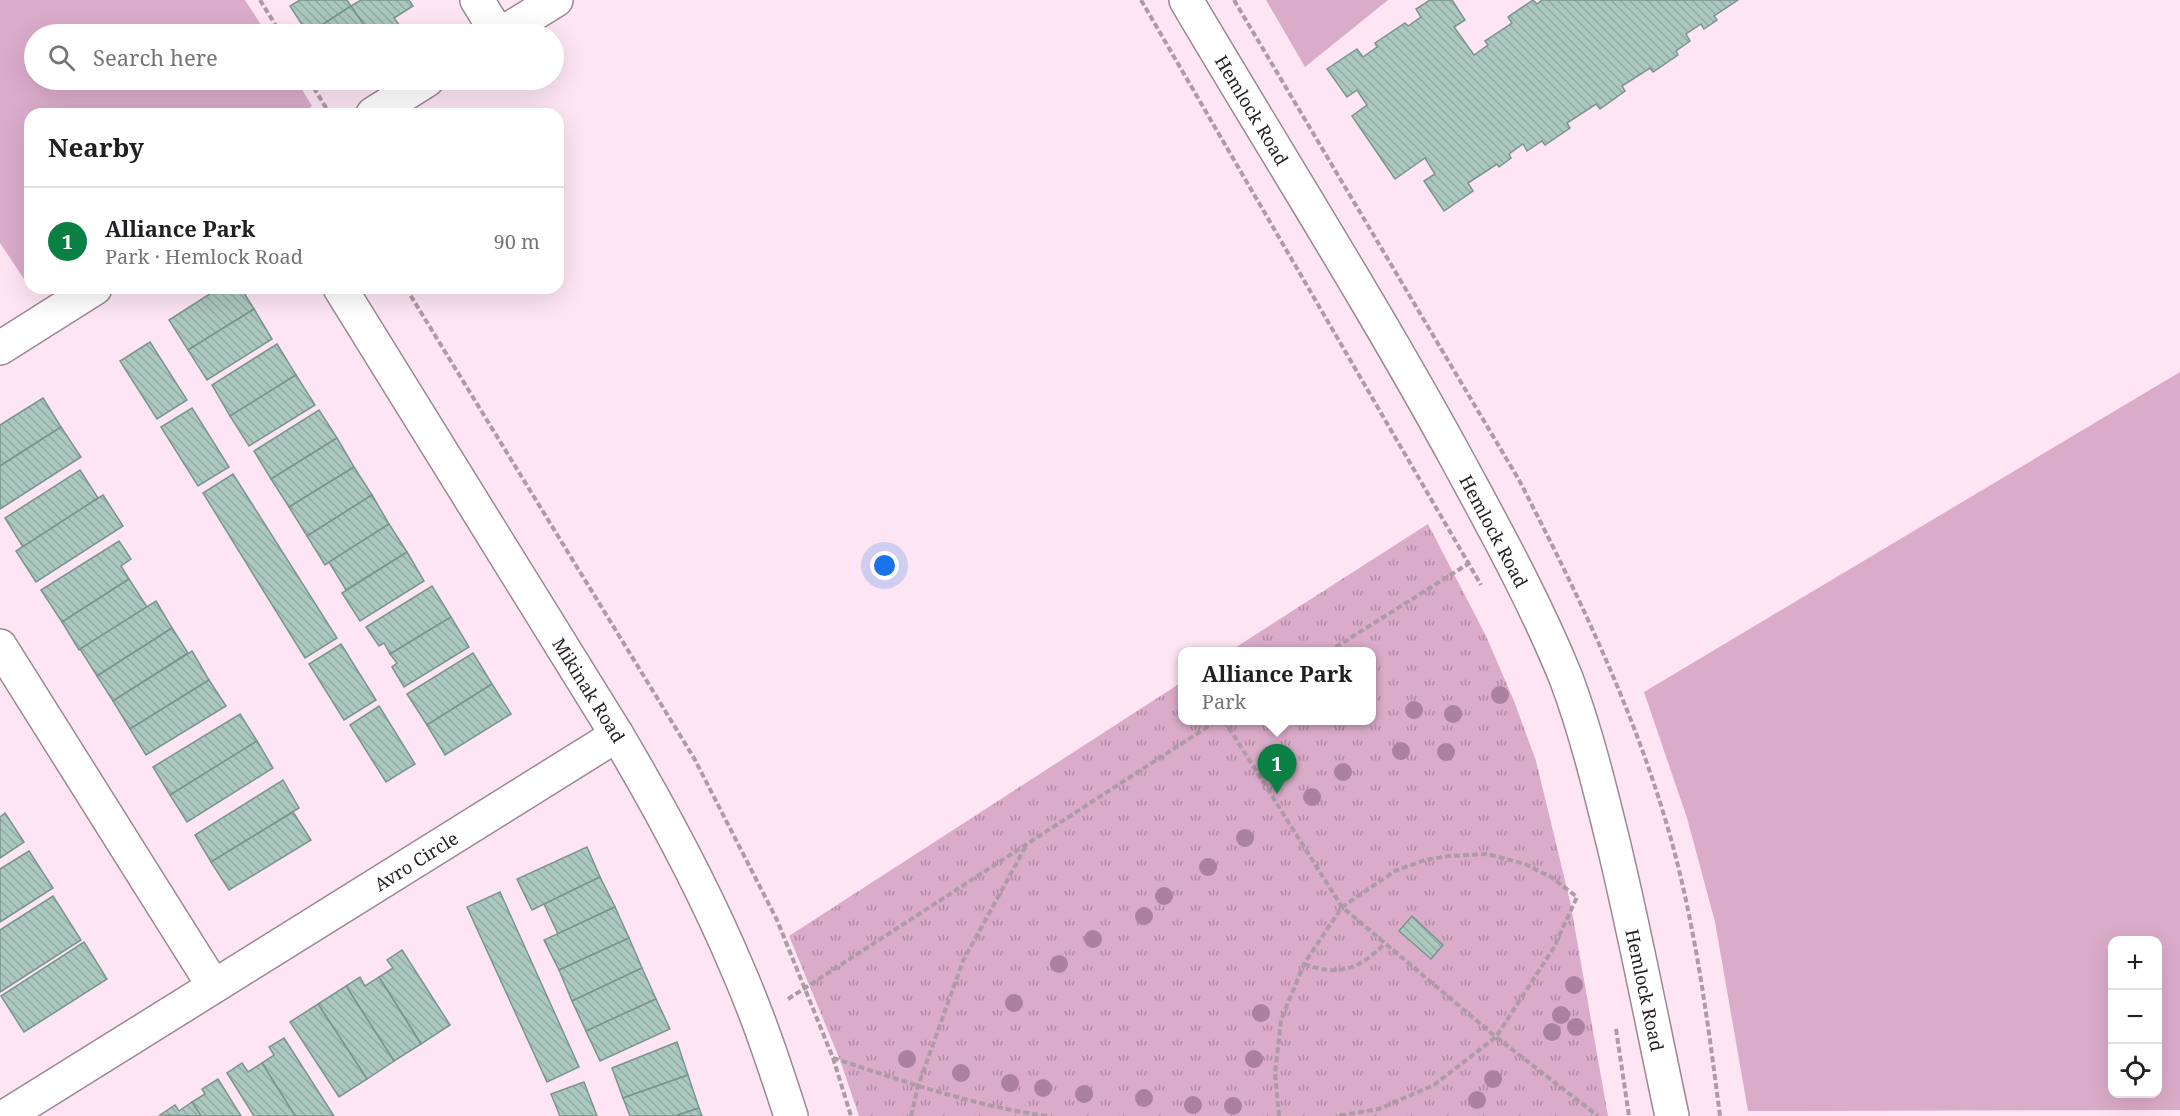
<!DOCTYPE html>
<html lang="en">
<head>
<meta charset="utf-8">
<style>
	body { margin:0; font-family:"Noto Serif",serif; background:#f2f2f2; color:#202124 }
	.controls { position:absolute; right:18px; bottom:18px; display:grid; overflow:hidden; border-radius:12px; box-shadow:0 6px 24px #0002 }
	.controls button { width:54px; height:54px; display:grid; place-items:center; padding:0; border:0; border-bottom:2px solid #e0e0e0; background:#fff; color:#202124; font:30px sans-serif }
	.you { position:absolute; left:885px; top:566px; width:21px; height:21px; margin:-15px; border:4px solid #fff; border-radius:50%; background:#1a73e8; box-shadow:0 0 0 9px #1a73e833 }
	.badge { display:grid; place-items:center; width:39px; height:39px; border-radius:50%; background:#0b8043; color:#fff; font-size:20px; font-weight:700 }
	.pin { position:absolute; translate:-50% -50px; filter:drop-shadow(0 2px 3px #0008) }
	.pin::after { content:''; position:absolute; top:32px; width:21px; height:18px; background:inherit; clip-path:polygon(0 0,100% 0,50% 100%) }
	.popup { position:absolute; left:1178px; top:647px; width:198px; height:78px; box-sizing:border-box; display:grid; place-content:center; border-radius:12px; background:#fff; filter:drop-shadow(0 2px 4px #0005); font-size:20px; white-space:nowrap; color:#757577 }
	.popup b { font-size:22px; color:#202124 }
	.popup::after { content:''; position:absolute; left:50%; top:100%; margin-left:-12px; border:12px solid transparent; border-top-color:#fff }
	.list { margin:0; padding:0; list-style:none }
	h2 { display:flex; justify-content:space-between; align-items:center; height:78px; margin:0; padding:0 24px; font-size:26px }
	h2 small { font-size:20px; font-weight:400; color:#757577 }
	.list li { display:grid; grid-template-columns:39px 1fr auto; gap:18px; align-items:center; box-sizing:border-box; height:108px; padding:0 24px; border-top:2px solid #e0e0e0 }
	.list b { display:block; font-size:22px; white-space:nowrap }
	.list p { margin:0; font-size:20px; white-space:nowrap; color:#757577 }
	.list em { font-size:20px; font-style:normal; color:#757577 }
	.icon { flex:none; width:33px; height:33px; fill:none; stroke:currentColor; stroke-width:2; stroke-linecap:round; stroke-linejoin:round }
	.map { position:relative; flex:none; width:2180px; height:1116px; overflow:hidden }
	.search { position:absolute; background:#fff; box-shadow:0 6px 24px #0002; left:24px; top:24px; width:540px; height:66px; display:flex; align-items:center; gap:15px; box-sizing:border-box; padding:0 21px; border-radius:33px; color:#757577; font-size:22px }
	.panel { position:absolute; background:#fff; box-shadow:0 6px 24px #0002; left:24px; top:108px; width:540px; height:186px; border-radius:18px }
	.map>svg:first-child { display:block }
	.green { fill:#dbacca; fill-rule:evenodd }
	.park { fill:url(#park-tufts) }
	.building { fill:url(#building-back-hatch); stroke:#7a958d; stroke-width:1.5 }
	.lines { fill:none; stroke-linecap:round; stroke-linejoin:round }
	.minor-casing { stroke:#9d8795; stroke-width:36 }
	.path { stroke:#ad9ba6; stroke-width:4; stroke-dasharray:6 3; stroke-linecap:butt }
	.minor { stroke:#fff; stroke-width:33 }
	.tree { fill:#ac809f }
	.labels { text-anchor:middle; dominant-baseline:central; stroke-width:4.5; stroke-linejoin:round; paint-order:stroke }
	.street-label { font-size:18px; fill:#261e23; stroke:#fff }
</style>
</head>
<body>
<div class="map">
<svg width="2180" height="1116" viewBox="0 0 2180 1116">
	<defs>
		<pattern id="park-tufts" width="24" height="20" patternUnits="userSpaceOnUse" patternTransform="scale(1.5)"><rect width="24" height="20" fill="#dbacca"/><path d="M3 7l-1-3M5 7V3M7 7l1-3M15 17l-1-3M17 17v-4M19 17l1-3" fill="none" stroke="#b18ba4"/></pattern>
		<pattern id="building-back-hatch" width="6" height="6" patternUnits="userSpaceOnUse" patternTransform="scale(1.5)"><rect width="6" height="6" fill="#abc8bf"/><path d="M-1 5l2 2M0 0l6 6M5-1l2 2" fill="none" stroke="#93aba4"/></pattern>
	</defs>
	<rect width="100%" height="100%" fill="#fde5f4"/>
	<g class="green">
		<path d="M0,0H245L267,34H34V80H296L312,106L299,114H30V280L26,282L0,243Z"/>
		<path d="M1266,0H1388L1305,67Z"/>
		<path d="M2180,372V1110L1748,1111L1715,922L1687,818L1644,692ZM2112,940H2158V1094H2112Z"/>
	</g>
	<path class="park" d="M1428,524L1486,636L1514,701L1536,761L1570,901L1608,1116H859L840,1060L789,936L1182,682V720H1372V652L1230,651Z"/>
	<g class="building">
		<path d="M300,0H347L351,6L308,34L290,6Z"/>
		<path d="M361,0H409L413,6L394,18L400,26L386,34H383L379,28L370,34L351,6Z"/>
		<path d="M1430,0H1452L1465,20L1454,27L1474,55L1488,45L1485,41L1512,23L1508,17L1533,0L1537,4L1542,0H1738L1714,16L1717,20L1704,29L1701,24L1686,34L1690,41L1676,51L1678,55L1653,72L1650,68L1622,86L1625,91L1600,109L1596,104L1567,123L1570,128L1545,145L1542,141L1527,151L1523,144L1509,154L1511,158L1499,167L1497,164L1468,183L1473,191L1444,211L1424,181L1435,174L1425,158L1395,179L1352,116L1367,105L1357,90L1347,97L1327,69L1357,49L1363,57L1377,47L1375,43L1405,23L1408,26L1421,17L1416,9Z"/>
		<path d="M351,6L370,34H308Z"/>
		<path d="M219,288H241L254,309L188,350L169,320Z"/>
		<path d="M254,309L272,339L207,380L188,350Z"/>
		<path d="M150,342L187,400L157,419L120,361Z"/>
		<path d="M277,344L296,375L230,416L212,385Z"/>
		<path d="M296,375L315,405L249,446L230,416Z"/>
		<path d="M43,398L61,427L0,466V425Z"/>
		<path d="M192,408L229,467L198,486L161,427Z"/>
		<path d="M319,410L337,438L271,479L254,451Z"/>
		<path d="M61,427L81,457L0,509V466Z"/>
		<path d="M337,438L354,467L289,507L271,479Z"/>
		<path d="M354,467L372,495L307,536L289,507Z"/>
		<path d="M80,470L98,498L23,547L5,518Z"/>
		<path d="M233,474L337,638L305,658L203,493Z"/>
		<path d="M103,495L123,526L36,582L16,551Z"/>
		<path d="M372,495L389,524L325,565L307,536Z"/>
		<path d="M389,524L407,552L346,590L329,562Z"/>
		<path d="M119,541L131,559L121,566L129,579L62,622L41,590Z"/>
		<path d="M407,552L424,581L360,621L342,593Z"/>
		<path d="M129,579L147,607L79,650L62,622Z"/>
		<path d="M432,586L451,617L390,654L384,643L379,646L366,627Z"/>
		<path d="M156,601L172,628L97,676L80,649Z"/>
		<path d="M451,617L469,647L404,687L392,667L397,663L390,654Z"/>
		<path d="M172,628L188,653L113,701L97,676Z"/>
		<path d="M341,644L376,700L344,720L309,664Z"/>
		<path d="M192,651L209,680L130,729L113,701Z"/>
		<path d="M473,653L492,684L427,725L407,694Z"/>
		<path d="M209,680L226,706L146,755L130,729Z"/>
		<path d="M492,684L511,714L445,755L427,725Z"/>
		<path d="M379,706L415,764L386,782L350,725Z"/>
		<path d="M240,714L257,741L170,795L153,767Z"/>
		<path d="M257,741L273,768L187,822L170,795Z"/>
		<path d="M283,780L299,808L211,862L195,835Z"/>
		<path d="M293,812L311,840L229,890L211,862Z"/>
		<path d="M5,813L24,842L0,858V817Z"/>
		<path d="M587,847L600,877L532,910L517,879Z"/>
		<path d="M29,851L53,888L0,922V869Z"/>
		<path d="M600,877L615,907L558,934L544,904Z"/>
		<path d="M500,892L579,1067L547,1082L467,907Z"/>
		<path d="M53,896L81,940L0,992V930Z"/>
		<path d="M615,907L629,938L559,970L544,940Z"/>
		<path d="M1412,916L1443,945L1431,959L1399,931Z"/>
		<path d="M629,938L642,968L572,1001L559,970Z"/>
		<path d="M84,942L107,979L24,1032L1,996Z"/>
		<path d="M402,950L450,1025L421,1044L379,977L393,968L387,960Z"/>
		<path d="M642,968L656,999L586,1031L572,1001Z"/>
		<path d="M360,977L365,986L379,977L421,1044L394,1061L346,986Z"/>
		<path d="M346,986L394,1061L367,1079L318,1004Z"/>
		<path d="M656,999L670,1029L600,1061L586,1031Z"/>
		<path d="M318,1004L367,1079L339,1097L290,1022Z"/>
		<path d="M284,1038L334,1116H295L262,1063L274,1055L269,1047Z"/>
		<path d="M677,1042L688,1075L623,1098L612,1068Z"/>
		<path d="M242,1063L248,1072L262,1063L295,1116H254L227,1073Z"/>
		<path d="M688,1075L699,1108L675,1116H630L623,1098Z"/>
		<path d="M218,1079L241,1116H201L192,1102L205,1094L202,1089Z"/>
		<path d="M584,1082L597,1116H560L551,1094Z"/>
		<path d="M192,1102L201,1116L160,1115L175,1105L179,1111Z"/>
		<path d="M699,1108L702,1116H675Z"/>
	</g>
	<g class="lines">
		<g class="minor-casing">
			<g id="minor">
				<path d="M477,0L498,34"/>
				<path d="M1186,0C1277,154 1373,305 1459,463C1497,533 1536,604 1566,678C1587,734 1601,793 1615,850C1636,938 1653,1027 1672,1116"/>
				<path d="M501,34L556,0"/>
				<path d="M373,114L427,80"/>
				<path d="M340,288L617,735C662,811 704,889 738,970C759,1018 775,1067 791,1116"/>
				<path d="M0,348L95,288"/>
				<path d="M0,646L213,985"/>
				<path d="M6,1116L617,735"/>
			</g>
		</g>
		<g class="path">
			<path d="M260,0L281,34"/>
			<path d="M1141,0L1481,585"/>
			<path d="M1234,0L1519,480C1579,596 1636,714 1671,839C1696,930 1708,1023 1720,1116"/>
			<path d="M309,80L328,111"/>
			<path d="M406,288L694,758L777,920L833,1058L851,1116"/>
			<path d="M1328,652L1471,562"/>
			<path d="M1224,720L1342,907L1496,1037L1598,1116"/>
			<path d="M1304,964C1338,977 1360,969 1384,944"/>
			<path d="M788,999L1218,720"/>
			<path d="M1616,1029L1629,1116"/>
			<path d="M833,1058C903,1081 974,1106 1047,1116"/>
			<path d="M911,1116L918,1086L963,961L1027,844"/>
			<path d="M1279,1116L1275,1073L1281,1020L1304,964L1342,907L1395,871L1425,860L1449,856L1487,854L1525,864L1551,877L1577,897L1553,949L1496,1037L1434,1085L1379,1109L1336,1116"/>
		</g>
		<use href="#minor" class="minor"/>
	</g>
	<g class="tree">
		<circle cx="1500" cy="695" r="9"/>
		<circle cx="1414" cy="710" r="9"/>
		<circle cx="1453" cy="714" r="9"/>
		<circle cx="1401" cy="751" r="9"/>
		<circle cx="1446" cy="752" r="9"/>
		<circle cx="1343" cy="772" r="9"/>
		<circle cx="1312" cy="797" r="9"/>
		<circle cx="1245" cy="838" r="9"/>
		<circle cx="1208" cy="867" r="9"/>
		<circle cx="1164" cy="896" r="9"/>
		<circle cx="1144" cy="916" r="9"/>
		<circle cx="1093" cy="939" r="9"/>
		<circle cx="1059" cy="964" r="9"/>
		<circle cx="1574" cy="985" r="9"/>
		<circle cx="1014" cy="1003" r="9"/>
		<circle cx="1261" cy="1013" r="9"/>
		<circle cx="1561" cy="1015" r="9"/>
		<circle cx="1576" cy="1027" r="9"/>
		<circle cx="1552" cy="1032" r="9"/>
		<circle cx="907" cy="1059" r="9"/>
		<circle cx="1254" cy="1059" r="9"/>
		<circle cx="961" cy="1073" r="9"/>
		<circle cx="1493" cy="1079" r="9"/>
		<circle cx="1010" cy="1083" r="9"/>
		<circle cx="1043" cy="1088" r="9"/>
		<circle cx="1084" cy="1094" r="9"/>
		<circle cx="1144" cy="1098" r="9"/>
		<circle cx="1477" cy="1100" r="9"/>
		<circle cx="1193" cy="1105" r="9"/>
		<circle cx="1233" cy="1106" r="9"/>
	</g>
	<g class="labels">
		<g class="street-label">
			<text transform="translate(1252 110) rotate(59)">Hemlock Road</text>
			<text transform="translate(1494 531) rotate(62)">Hemlock Road</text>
			<text transform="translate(589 690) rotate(58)">Mikinak Road</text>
			<text transform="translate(416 861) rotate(-32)">Avro Circle</text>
			<text transform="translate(1645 990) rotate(78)">Hemlock Road</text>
		</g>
	</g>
</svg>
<div class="controls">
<button>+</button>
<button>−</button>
<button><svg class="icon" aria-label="locate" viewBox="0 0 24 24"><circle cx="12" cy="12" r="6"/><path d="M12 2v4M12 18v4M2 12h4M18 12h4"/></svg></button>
</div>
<div class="you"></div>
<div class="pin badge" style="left:1277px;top:794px">1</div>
<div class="popup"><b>Alliance Park</b>Park</div>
<div class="search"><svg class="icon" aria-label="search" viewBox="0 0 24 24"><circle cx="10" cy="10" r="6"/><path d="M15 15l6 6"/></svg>Search here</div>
<section class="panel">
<h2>Nearby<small></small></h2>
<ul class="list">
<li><span class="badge">1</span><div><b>Alliance Park</b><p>Park · Hemlock Road</p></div><em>90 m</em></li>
</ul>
</section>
</div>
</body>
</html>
